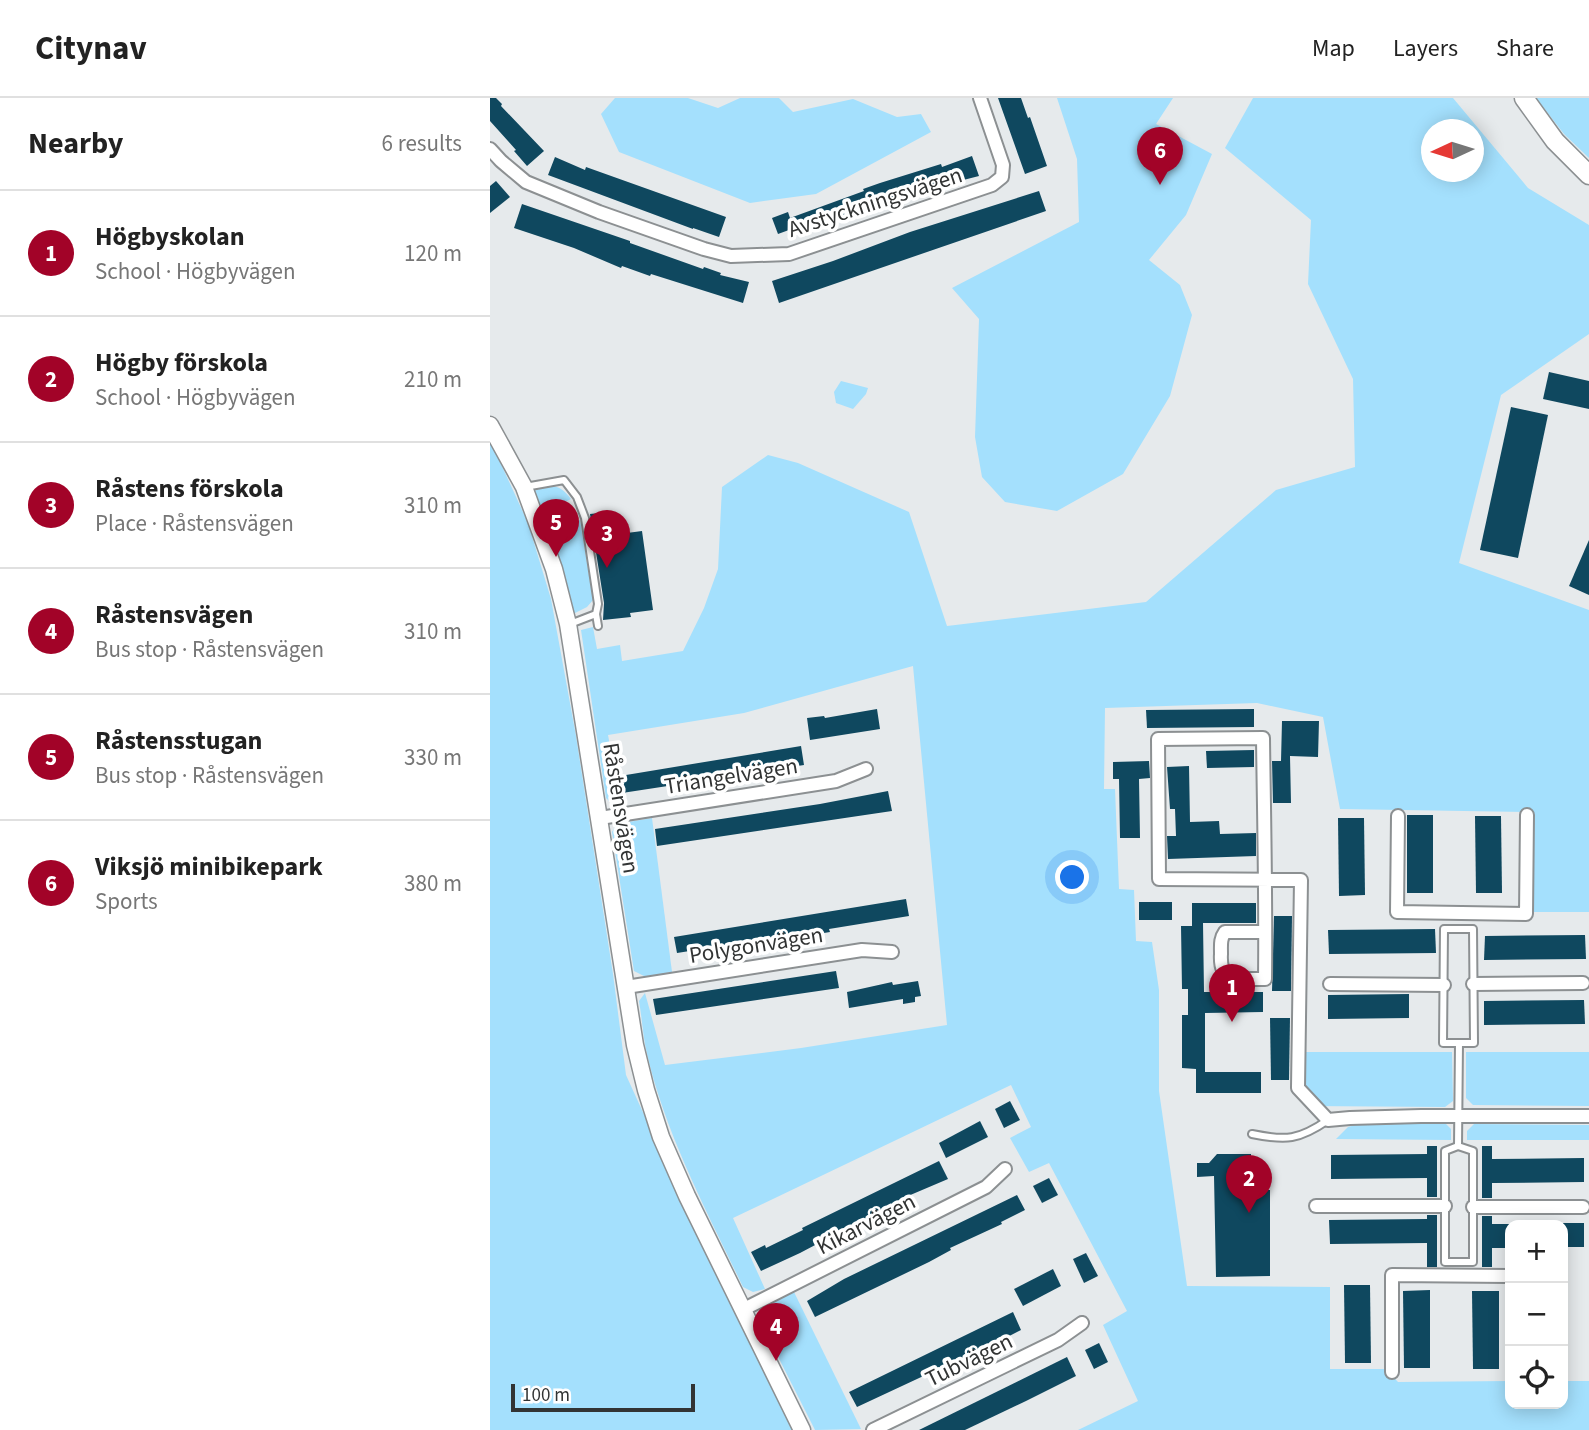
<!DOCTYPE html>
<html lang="en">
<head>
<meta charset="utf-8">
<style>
	body { margin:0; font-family:"Source Sans 3",sans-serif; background:#f6f6f6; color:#222 }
	.controls { position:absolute; right:21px; bottom:21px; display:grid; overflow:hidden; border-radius:14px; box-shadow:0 4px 18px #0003 }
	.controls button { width:63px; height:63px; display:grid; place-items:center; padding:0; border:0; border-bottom:2px solid #e0e0e0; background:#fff; color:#222; font:35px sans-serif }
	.compass { position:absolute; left:931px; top:21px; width:63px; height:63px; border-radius:50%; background:#fff; box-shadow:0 4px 18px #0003; rotate:266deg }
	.scale { position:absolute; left:21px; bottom:18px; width:184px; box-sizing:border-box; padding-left:7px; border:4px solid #323434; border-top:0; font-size:19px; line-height:24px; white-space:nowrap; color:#323434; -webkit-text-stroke:5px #fff; paint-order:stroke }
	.you { position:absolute; left:583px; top:780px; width:24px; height:24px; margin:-18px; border:5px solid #fff; border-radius:50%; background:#1a73e8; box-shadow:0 0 0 10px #1a73e833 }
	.badge { display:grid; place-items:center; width:46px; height:46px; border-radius:50%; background:#a20328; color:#fff; font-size:23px; font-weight:700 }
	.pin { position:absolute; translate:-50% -58px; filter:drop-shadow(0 2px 4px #0008) }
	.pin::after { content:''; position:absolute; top:37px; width:24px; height:21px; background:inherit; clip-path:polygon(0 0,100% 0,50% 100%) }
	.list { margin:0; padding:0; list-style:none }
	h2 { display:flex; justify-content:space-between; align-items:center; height:91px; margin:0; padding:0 28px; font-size:30px }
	h2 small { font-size:23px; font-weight:400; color:#767676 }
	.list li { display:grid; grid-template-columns:46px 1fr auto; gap:21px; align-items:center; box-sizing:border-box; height:126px; padding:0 28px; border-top:2px solid #e0e0e0 }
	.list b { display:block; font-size:26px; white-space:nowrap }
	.list p { margin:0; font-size:23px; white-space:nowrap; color:#767676 }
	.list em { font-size:23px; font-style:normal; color:#767676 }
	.icon { flex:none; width:38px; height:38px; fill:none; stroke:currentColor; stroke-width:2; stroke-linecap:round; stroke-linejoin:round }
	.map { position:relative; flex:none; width:1099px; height:1332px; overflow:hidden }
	header { display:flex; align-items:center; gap:42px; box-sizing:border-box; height:98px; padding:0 35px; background:#fff; border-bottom:2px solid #e0e0e0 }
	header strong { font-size:33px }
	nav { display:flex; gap:38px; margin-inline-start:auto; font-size:24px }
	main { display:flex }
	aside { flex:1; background:#fff }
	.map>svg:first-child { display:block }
	.green { fill:#a4e0fd; fill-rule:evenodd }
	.building { fill:#0f485f }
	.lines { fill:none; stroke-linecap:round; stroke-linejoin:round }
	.service-casing { stroke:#8c9092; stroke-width:10 }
	.minor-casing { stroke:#8c9092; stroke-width:16 }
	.tertiary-casing { stroke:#8c9092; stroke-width:19 }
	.secondary-casing { stroke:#8c9092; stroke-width:21 }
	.service { stroke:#fff; stroke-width:6 }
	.minor { stroke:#fff; stroke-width:12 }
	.tertiary { stroke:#fff; stroke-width:16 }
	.secondary { stroke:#fff; stroke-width:18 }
	.labels { text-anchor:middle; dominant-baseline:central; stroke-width:7; stroke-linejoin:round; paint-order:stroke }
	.street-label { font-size:23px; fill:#323434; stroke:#fff }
</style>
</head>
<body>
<header>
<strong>Citynav</strong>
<nav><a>Map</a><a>Layers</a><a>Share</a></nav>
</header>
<main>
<aside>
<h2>Nearby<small>6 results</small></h2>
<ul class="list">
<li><span class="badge">1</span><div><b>Högbyskolan</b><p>School · Högbyvägen</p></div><em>120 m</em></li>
<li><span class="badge">2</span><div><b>Högby förskola</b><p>School · Högbyvägen</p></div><em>210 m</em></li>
<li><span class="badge">3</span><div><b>Råstens förskola</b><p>Place · Råstensvägen</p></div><em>310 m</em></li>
<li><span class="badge">4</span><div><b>Råstensvägen</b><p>Bus stop · Råstensvägen</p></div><em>310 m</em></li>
<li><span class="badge">5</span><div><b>Råstensstugan</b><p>Bus stop · Råstensvägen</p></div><em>330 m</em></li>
<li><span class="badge">6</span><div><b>Viksjö minibikepark</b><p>Sports</p></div><em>380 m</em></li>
</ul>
</aside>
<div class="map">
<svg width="1099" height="1332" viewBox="0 0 1099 1332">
	<rect width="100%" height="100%" fill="#e6eaec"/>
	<g class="green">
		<path d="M125,0H198L228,10L250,0H289L303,14L363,1L407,19L431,16L441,34L326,96L260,105L129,54L111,16Z"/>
		<path d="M567,0H683L666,26L722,56L696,117L659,162L690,187L702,217L680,298L633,376L567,413L515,404L492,379L485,339L489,221L462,190L589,124L587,61Z"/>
		<path d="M763,0H963L1038,90L1099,127V236L1011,297L969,465L1099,512V814H1040V714L850,711L833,619L767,605L615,610L614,691H625L629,791L644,792L646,843L662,844L669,892V993L697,1188L840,1189V1271H896L908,1284L1020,1283V1306H1073V1283H1099V1332H588L648,1303L613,1227L637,1213L559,1065L539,1074L520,1040L541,1029L521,987L243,1120L275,1191L263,1194L253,1189C217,1114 176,1037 157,956C153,939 152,920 149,903L155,895L175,967L311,950L457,927L423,568L254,615L118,637L132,710L124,708L116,700L91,532L103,529L107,551L130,547L132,563L193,553L214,510L228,471L232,389L278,357L308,365L419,414L457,528L656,504L786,392L865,369L863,281L818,186L821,122L735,50ZM942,32H984V74H942Z"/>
		<path d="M1046,0H1099V60L1074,36Z"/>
		<path d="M351,283L378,290L376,296L363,311L346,305L344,294Z"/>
		<path d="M0,342L38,425L61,501L86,638L123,876L136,977L242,1210L303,1332H0Z"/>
		<path d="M58,388C70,388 74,392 81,401L75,404L82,424L90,422L103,502L97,509L81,517L65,450L44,393Z"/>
		<path d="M162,720L182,874L156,879L144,873L122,734L127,726Z"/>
		<path d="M815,954H962L963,1003L955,1009L815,1008Z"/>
		<path d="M976,954H1099V1008L983,1007L976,1000Z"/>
		<path d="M872,1025L956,1026L961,1031V1042L846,1041L858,1029Z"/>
		<path d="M984,1026L1099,1027V1042H977V1033Z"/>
		<path d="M304,1194L371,1331L325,1332L268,1219L271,1211Z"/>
	</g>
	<g class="building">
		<path d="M0,0H6L12,6L11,8L54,53L37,68L24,53L26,52L0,23Z"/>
		<path d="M508,0H531L538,20L540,19L557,68L535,76Z"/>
		<path d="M482,58L489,78L442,90L351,123V121L321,131L318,125L288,136L282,120L298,114L300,120L374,93L373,91L390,85L451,66L452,69Z"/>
		<path d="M65,59L95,72L96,69L236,119L229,139L203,130V131L58,77Z"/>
		<path d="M6,83L20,99L0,115V88Z"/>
		<path d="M549,93L556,113L289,205L282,183L343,163L420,134Z"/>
		<path d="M32,106L140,143V145L213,171L214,169L231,175L230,177L259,184L253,205L161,176L160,178L132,168L131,170L84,150L24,130Z"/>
		<path d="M1059,274L1099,283V311L1053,301Z"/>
		<path d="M1021,309L1058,317L1028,460L990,452Z"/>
		<path d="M119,414L122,437L152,433L163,512L140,515L141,519L113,522L114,505L100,416Z"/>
		<path d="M1099,442V497L1079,488Z"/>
		<path d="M387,611L390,631L320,642L317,620L334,618L335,620Z"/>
		<path d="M764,611V629L657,630L656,612Z"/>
		<path d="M792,623H829L828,659L800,658L801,705H783L782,663H791Z"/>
		<path d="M311,648L314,667L132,695L130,678Z"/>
		<path d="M764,652V669L717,670L716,653Z"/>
		<path d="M659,663L660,680L649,681L650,740H630L629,681H623V664Z"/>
		<path d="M699,668L700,724L729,723L730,736L766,735V758L678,761L677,738H686L685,711H680L677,669Z"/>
		<path d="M398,693L402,713L167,748L165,731L330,706Z"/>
		<rect x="917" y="717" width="26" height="78"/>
		<path d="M985,718H1011L1012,795H986Z"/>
		<path d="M848,720H874L875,797L849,798Z"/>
		<path d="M416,801L419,818L339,831L340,834L322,837L321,834L187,855L184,839Z"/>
		<rect x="649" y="804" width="33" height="18"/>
		<path d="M702,805H766V825H713L714,894H773V914L715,915V974H771V995H706V971L692,970V917H698V891H692L691,828H702Z"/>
		<path d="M784,818H802L801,893H782Z"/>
		<path d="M945,831L946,855L839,856L838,832Z"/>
		<path d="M1095,837L1096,861L994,862L995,838Z"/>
		<path d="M346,873L349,890L166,917L163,901Z"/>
		<path d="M428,883L431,898L425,899V904L413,906V901L359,910L357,894L402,884L403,887Z"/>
		<path d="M919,896V920L838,921V897Z"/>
		<path d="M1094,902L1095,926L994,927V903Z"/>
		<path d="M780,920H800L799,982H781Z"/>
		<path d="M520,1003L530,1022L514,1030L505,1011Z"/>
		<path d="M490,1023L498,1039L456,1060L449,1045Z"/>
		<path d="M937,1048H947V1099H937V1080L841,1081V1057L937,1056Z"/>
		<path d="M992,1048H1002V1061L1094,1060V1084L1002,1085V1100H992Z"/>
		<path d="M727,1056H761V1092H780V1178L726,1179L724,1078L707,1079V1065H719Z"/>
		<path d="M449,1063L458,1081L418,1098L310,1155L271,1173L261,1154L275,1147L276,1150L313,1132L312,1130Z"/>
		<path d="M559,1080L568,1097L552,1105L543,1088Z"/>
		<path d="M527,1097L535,1112L511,1124L512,1126L460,1150L461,1152L439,1164L325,1219L317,1203L354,1181Z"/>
		<path d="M937,1117H947V1169H937V1145L840,1146L839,1122L937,1121Z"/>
		<path d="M992,1118H1002V1126H1020V1150H1002V1169H992Z"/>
		<rect x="1073" y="1125" width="21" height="24"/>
		<path d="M596,1155L608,1178L594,1185L583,1161Z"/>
		<path d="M563,1171L571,1188L533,1208L524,1191Z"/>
		<path d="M854,1187H880L881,1265H855Z"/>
		<path d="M940,1192V1270H914L913,1193Z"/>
		<path d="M982,1193H1009V1271H983Z"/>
		<path d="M523,1214L531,1232L469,1264L442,1274L367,1309L359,1294Z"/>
		<path d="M609,1245L618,1264L604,1271L595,1252Z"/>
		<path d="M577,1259L586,1278L536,1303L475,1332H429Z"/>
	</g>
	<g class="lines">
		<g class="service-casing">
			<g id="service">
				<path d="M35,389L74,382L87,399L95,420L108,506L106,516L80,526"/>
				<path d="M106,516L108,528"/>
				<path d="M762,1036C796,1043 809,1042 838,1022"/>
				<path d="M968,1048L983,1053V1164H955V1053L968,1048L969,945H953L954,831H983L984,945H969"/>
			</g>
		</g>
		<g class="minor-casing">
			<g id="minor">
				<path d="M0,51L11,63L36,84L109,114L214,151L241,158L299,156L502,87L512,79L513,67L490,0"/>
				<path d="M908,718L907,814L1036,816L1037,717"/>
				<path d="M110,720L346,683L376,671"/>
				<path d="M775,834H735C730,841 731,847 731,856C729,888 751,880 775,881C776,800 774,720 773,640L668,641L669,781L811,782L808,990L838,1022L860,1020L931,1018H1099"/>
				<path d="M840,886L954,887"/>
				<path d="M983,886L1093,885"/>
				<path d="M136,889L372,852L402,854"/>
				<path d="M826,1108H955"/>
				<path d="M983,1109H1093"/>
				<path d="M252,1212L496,1089L515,1071"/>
				<path d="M902,1274V1177L1020,1178"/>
				<path d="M383,1332L568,1242L592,1225"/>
			</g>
		</g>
		<g class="tertiary-casing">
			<path id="tertiary" d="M0,327L34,389L64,471L78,526L145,947L156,992L171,1039L197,1098L312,1332"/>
		</g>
		<g class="secondary-casing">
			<path id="secondary" d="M1034,0L1065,43L1099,77"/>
		</g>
		<use href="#service" class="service"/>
		<use href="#minor" class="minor"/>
		<use href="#tertiary" class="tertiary"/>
		<use href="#secondary" class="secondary"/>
	</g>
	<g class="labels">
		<g class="street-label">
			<text transform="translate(385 104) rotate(-18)">Avstyckningsvägen</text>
			<text transform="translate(241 678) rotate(-9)">Triangelvägen</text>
			<text transform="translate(131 710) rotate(81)">Råstensvägen</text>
			<text transform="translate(266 847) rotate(-9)">Polygonvägen</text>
			<text transform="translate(376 1126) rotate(-27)">Kikarvägen</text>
			<text transform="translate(479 1262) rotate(-26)">Tubvägen</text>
		</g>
	</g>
</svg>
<div class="controls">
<button>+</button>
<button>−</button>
<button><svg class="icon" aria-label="locate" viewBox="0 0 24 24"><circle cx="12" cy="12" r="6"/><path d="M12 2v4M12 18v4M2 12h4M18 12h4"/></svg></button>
</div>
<svg class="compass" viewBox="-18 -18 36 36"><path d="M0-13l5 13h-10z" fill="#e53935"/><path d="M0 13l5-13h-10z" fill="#767676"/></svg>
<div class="scale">100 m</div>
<div class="you"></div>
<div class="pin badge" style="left:742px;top:924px">1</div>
<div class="pin badge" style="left:759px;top:1115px">2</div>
<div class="pin badge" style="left:117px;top:470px">3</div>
<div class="pin badge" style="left:286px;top:1263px">4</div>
<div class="pin badge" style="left:66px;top:459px">5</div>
<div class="pin badge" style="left:670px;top:87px">6</div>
</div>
</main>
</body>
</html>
